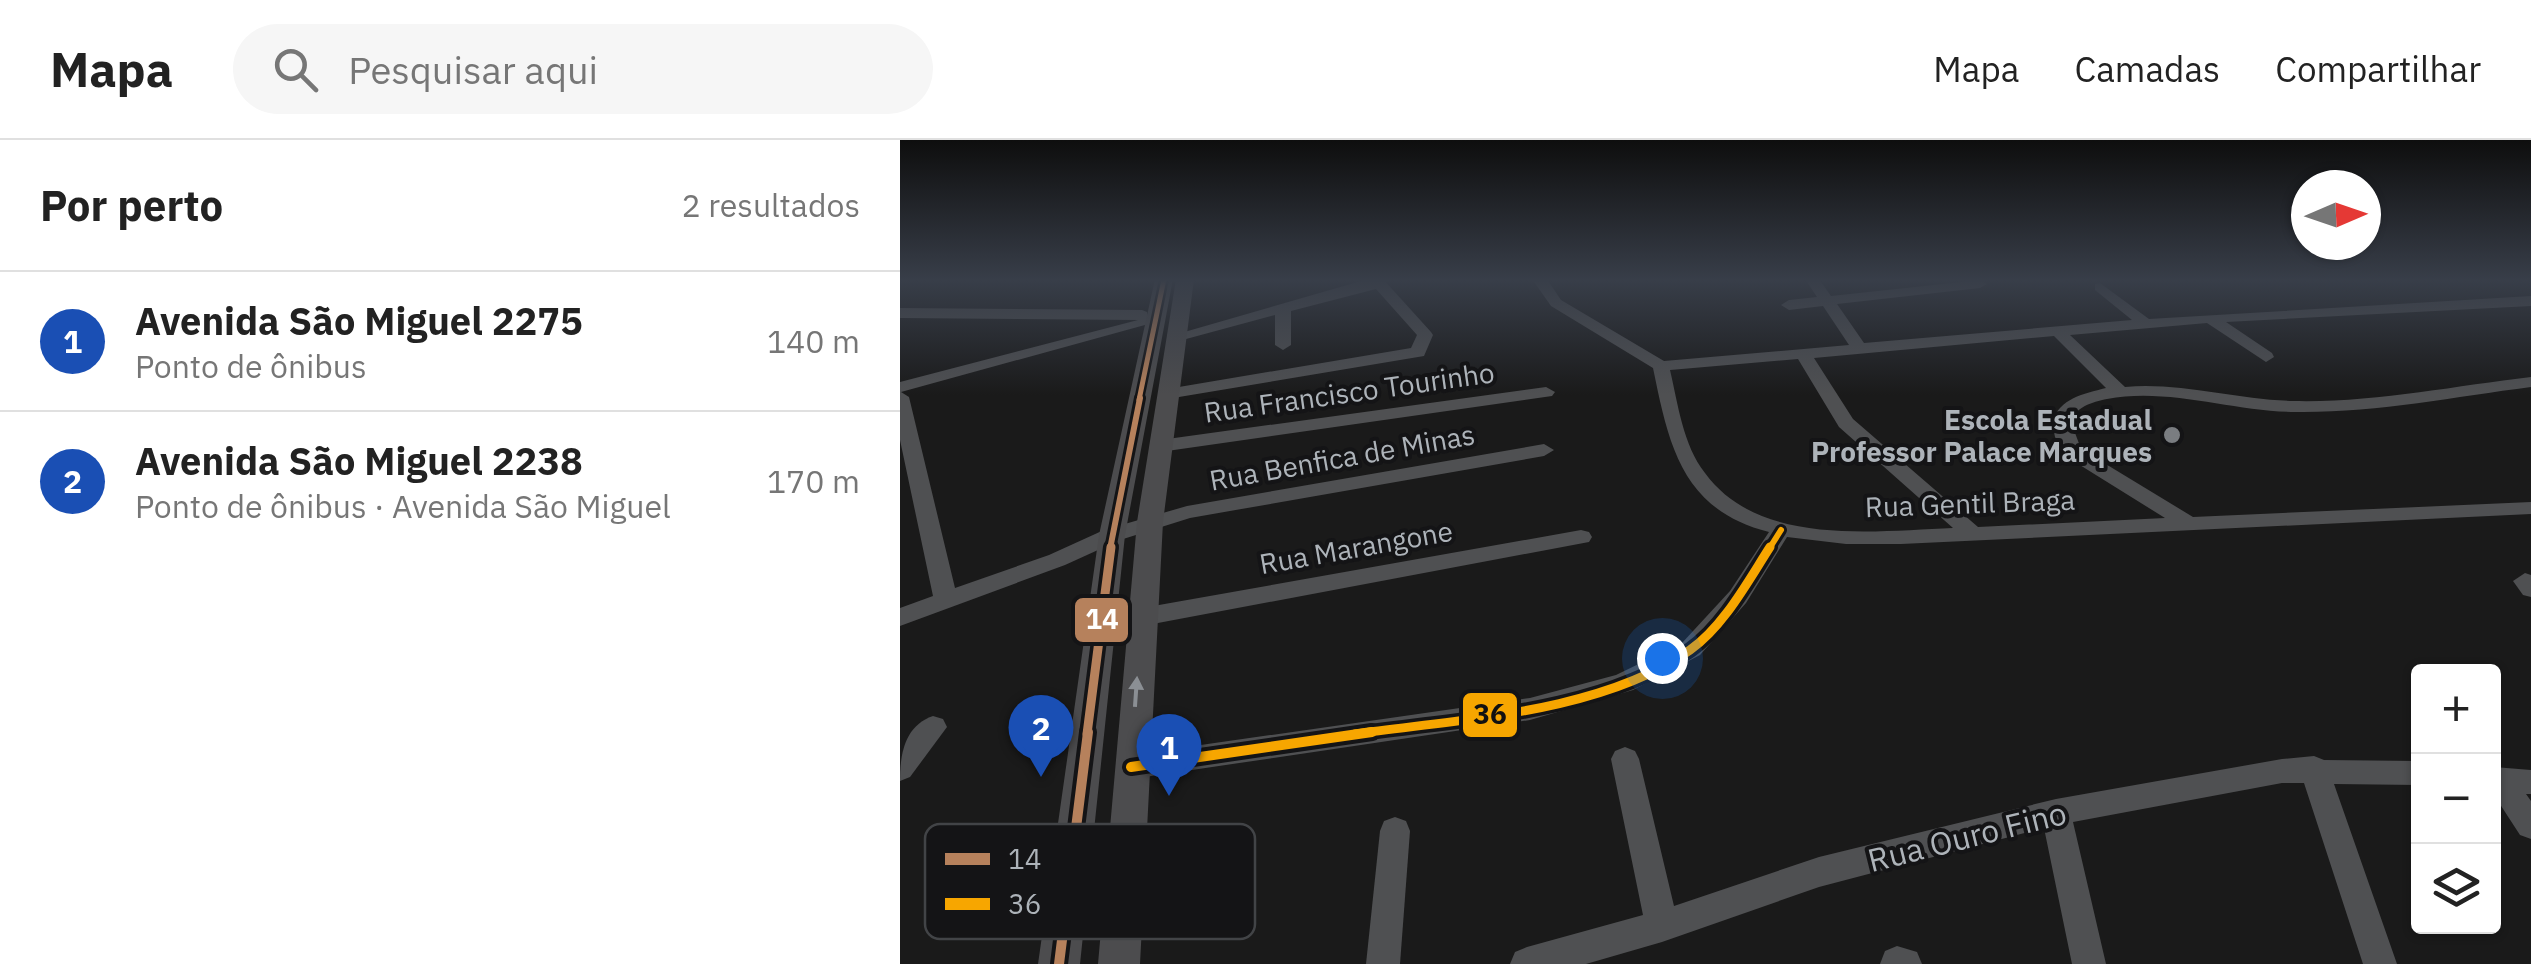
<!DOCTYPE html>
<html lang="pt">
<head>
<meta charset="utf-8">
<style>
	body { margin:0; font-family:"IBM Plex Sans",sans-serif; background:#f6f6f6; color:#222 }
	.controls { position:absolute; right:30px; bottom:30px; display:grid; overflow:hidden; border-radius:10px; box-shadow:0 2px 8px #0004 }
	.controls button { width:90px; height:90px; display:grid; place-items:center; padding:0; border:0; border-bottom:2px solid #e0e0e0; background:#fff; color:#222; font:50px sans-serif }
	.compass { position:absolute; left:1391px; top:30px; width:90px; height:90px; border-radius:50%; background:#fff; box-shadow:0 2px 8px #0004; rotate:88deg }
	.you { position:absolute; left:762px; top:518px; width:35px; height:35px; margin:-25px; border:8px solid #fff; border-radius:50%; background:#1a73e8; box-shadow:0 0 0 15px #1a73e833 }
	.badge { display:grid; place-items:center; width:65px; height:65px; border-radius:50%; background:#7a7d81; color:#fff; font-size:32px; font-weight:700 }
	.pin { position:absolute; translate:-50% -82px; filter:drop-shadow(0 2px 5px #0008) }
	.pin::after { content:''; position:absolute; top:52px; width:35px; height:30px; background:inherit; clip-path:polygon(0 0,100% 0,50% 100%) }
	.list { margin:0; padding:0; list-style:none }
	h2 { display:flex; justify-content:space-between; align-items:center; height:130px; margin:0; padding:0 40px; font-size:42px }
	h2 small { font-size:32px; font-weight:400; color:#767676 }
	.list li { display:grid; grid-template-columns:65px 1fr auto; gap:30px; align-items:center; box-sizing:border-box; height:140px; padding:0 40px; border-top:2px solid #e0e0e0 }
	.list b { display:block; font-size:38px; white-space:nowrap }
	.list p { margin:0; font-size:32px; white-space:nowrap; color:#767676 }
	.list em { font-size:32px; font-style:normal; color:#767676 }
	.icon { flex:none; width:55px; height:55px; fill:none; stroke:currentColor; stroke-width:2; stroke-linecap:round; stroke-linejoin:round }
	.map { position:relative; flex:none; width:1631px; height:824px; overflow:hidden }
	header { display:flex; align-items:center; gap:60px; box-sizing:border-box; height:140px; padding:0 50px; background:#fff; border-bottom:2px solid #e0e0e0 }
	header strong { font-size:48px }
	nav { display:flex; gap:55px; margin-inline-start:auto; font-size:35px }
	.search { width:700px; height:90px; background:#f6f6f6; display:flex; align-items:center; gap:25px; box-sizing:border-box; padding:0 35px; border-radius:55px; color:#767676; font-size:38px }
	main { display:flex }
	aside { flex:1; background:#fff }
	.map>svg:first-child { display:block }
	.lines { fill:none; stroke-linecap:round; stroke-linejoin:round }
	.minor { fill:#4f5052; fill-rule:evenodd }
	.major { fill:#4c4c4e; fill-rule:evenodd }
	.bus-1-far3-casing { stroke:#141416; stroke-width:10 }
	.bus-1-far2-casing { stroke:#141416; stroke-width:12 }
	.bus-1-far1-casing { stroke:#141416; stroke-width:16 }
	.bus-1-casing { stroke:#141416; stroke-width:18 }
	.bus-2-far2-casing { stroke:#141416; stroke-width:12 }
	.bus-2-far1-casing { stroke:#141416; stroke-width:16 }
	.bus-2-casing { stroke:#141416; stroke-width:18 }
	.bus-1-far3 { stroke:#b6815c; stroke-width:5 }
	.bus-1-far2 { stroke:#b6815c; stroke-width:6 }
	.bus-1-far1 { stroke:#b6815c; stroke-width:9 }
	.bus-1 { stroke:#b6815c; stroke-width:10 }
	.bus-2-far2 { stroke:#f7a600; stroke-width:6 }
	.bus-2-far1 { stroke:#f7a600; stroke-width:9 }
	.bus-2 { stroke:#f7a600; stroke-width:10 }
	.oneway { fill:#8b8f94 }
	.poi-dot { fill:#7a7d81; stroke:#141416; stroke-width:4 }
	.labels { text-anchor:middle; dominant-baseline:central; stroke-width:8; stroke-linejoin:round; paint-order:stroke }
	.street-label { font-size:28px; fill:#adb3b9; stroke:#141416 }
	.poi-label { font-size:28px; font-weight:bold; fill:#adb3b9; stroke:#141416; text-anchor:end }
	.near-street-label { font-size:32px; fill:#adb3b9; stroke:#141416 }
	.key { fill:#141416; stroke:#424447; stroke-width:2.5 }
	.key-label { font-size:28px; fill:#adb3b9 }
	.line-badge { stroke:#141416; stroke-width:4 }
	.badge-label { font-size:28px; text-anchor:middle; font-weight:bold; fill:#fff }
	.pale-badge-label { font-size:28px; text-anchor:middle; font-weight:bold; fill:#111 }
</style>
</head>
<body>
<header>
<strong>Mapa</strong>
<div class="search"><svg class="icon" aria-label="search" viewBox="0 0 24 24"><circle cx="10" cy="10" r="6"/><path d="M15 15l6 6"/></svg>Pesquisar aqui</div>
<nav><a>Mapa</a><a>Camadas</a><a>Compartilhar</a></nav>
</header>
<main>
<aside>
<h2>Por perto<small>2 resultados</small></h2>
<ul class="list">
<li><span class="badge" style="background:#1a4fb4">1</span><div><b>Avenida São Miguel 2275</b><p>Ponto de ônibus</p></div><em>140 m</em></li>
<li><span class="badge" style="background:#1a4fb4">2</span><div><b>Avenida São Miguel 2238</b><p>Ponto de ônibus · Avenida São Miguel</p></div><em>170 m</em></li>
</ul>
</aside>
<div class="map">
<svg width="1631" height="824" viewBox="0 0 1631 824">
	<rect width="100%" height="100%" fill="#1a1a1a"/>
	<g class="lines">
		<g class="minor">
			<path d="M468,139H483L531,192L533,195L524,216L267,259L258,254L267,249L511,208L517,195L476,149L391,171V205L383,210L375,205V175L275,202L267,197Z"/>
			<path d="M632,139H647L661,160L764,221L949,205L923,166L889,170L881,165L889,160L917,157L905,139H919L931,156L1080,140L1087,144L1080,148L937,164L964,203L1232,180L1195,150V144L1200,143L1249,179L1631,156V166L1326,182L1372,213L1374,217L1366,222L1307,183L1170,195L1225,247C1281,242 1337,260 1393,261C1473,263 1553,246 1631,237V247C1553,257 1475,273 1396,272C1334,272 1269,247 1207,259C1192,262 1175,267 1171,282L1181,309L1293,377L1631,362V374L1001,404H946L887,397L846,463L800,515L733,550L630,580L231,639L221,635L217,627L221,619L231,615L630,558L716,535L782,503L830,451L869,392C782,370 769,306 753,228L651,166ZM1154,196L1206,248C1183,254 1160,258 1152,282L1155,297L1167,317L1265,378L1078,387L953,279L914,218ZM898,219L939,287L1053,388C973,391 859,407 805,333C783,305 778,264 770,230Z"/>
			<path d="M0,168L242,170L247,172L248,177L255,175L263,180L1,252L9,257L55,448L149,415L204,390L287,366L644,304L654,310L644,316L290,378L220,400L165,425L0,486V468L33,456L0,300V242L238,180L0,178Z"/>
			<path d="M646,247L655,252L652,256L260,312L250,306L260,300Z"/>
			<path d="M681,390L689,392L692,397L689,402L242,486L233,483L230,477L233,471L242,468Z"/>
			<path d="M1625,433L1631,435V457L1623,455L1613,441Z"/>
			<path d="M33,576L43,579L47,587L10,637L0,641C0,615 4,586 33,576Z"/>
			<path d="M725,607L735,611L739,619L774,766L919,717L1156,659L1382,619L1414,616L1424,620L1518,621V645L1434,644L1497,824H1463L1404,643H1382L1173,682L1206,824H1172L1144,688L919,747L762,802L686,824H610L615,812L627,807L743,775L711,619L715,611Z"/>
			<path d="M1594,627L1631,630V654H1626L1631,661V699L1620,695L1594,655Z"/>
			<path d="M495,677L506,681L510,691L500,824H466L480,691L484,681Z"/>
			<path d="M997,806L1017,812L1022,824H980L985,811Z"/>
		</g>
		<g class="major">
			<path d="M255,139H273L225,395L180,824H138L199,395Z"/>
			<path d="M276,139H294L263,382L240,824H198L237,382Z"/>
		</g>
		<g class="bus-1-far3-casing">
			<path id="bus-1-far3" d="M239,260L264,139"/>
		</g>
		<g class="bus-1-far2-casing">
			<path id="bus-1-far2" d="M210,409L240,258"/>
		</g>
		<g class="bus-1-far1-casing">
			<path id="bus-1-far1" d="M187,594L211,407"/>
		</g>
		<g class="bus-1-casing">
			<path id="bus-1" d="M159,824L188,592"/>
		</g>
		<g class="bus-2-far2-casing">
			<path id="bus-2-far2" d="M869,409L881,390"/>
		</g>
		<g class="bus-2-far1-casing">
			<path id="bus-2-far1" d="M455,594C560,579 701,573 790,510C824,486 848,441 870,407"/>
		</g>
		<g class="bus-2-casing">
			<path id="bus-2" d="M231,627L472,592"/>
		</g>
		<use href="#bus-1-far3" class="bus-1-far3"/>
		<use href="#bus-1-far2" class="bus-1-far2"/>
		<use href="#bus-1-far1" class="bus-1-far1"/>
		<use href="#bus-1" class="bus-1"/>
		<use href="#bus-2-far2" class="bus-2-far2"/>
		<use href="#bus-2-far1" class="bus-2-far1"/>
		<use href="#bus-2" class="bus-2"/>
	</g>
	<defs><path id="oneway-solid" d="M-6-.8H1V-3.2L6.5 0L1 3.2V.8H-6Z" transform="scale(2.5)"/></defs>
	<use class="oneway" href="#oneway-solid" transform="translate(236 552) rotate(-86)"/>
	<linearGradient id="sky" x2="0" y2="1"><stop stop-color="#0e0e0e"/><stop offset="0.55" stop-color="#383e49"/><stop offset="1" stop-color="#383e49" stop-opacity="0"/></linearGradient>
	<rect width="1631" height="255" fill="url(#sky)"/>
	<circle class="poi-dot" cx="1272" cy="295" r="10"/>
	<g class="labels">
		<g class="street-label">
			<text transform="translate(449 252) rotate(-8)">Rua Francisco Tourinho</text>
			<text transform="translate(442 317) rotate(-10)">Rua Benfica de Minas</text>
			<text transform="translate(1070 363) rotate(-2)">Rua Gentil Braga</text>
			<text transform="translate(456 407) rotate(-10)">Rua Marangone</text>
		</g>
		<g class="poi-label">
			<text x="1252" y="279">Escola Estadual<tspan x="1252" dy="32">Professor Palace Marques</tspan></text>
		</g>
		<g class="near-street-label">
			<text transform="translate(1067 696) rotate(-14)">Rua Ouro Fino</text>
		</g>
	</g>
	<rect x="25" y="684" width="330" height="115" rx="15" class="key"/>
	<rect x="45" y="713" width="45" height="12" fill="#b6815c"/>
	<rect x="45" y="758" width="45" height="12" fill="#f7a600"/>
	<g class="key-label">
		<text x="108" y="729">14</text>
		<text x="108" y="774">36</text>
	</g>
	<g class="line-badge">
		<rect x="173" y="456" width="57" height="48" rx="10" fill="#b6815c"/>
		<rect x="561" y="551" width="58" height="48" rx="10" fill="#f7a600"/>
	</g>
	<g class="badge-label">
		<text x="202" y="489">14</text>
	</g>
	<g class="pale-badge-label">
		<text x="590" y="584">36</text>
	</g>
</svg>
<div class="controls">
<button>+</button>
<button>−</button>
<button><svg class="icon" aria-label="layers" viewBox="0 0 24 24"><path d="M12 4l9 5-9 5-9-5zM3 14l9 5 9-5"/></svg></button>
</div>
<svg class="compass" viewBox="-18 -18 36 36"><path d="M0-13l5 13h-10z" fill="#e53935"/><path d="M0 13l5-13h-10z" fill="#767676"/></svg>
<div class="you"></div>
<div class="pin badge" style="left:269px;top:656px;background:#1a4fb4">1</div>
<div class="pin badge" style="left:141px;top:637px;background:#1a4fb4">2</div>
</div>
</main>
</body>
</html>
